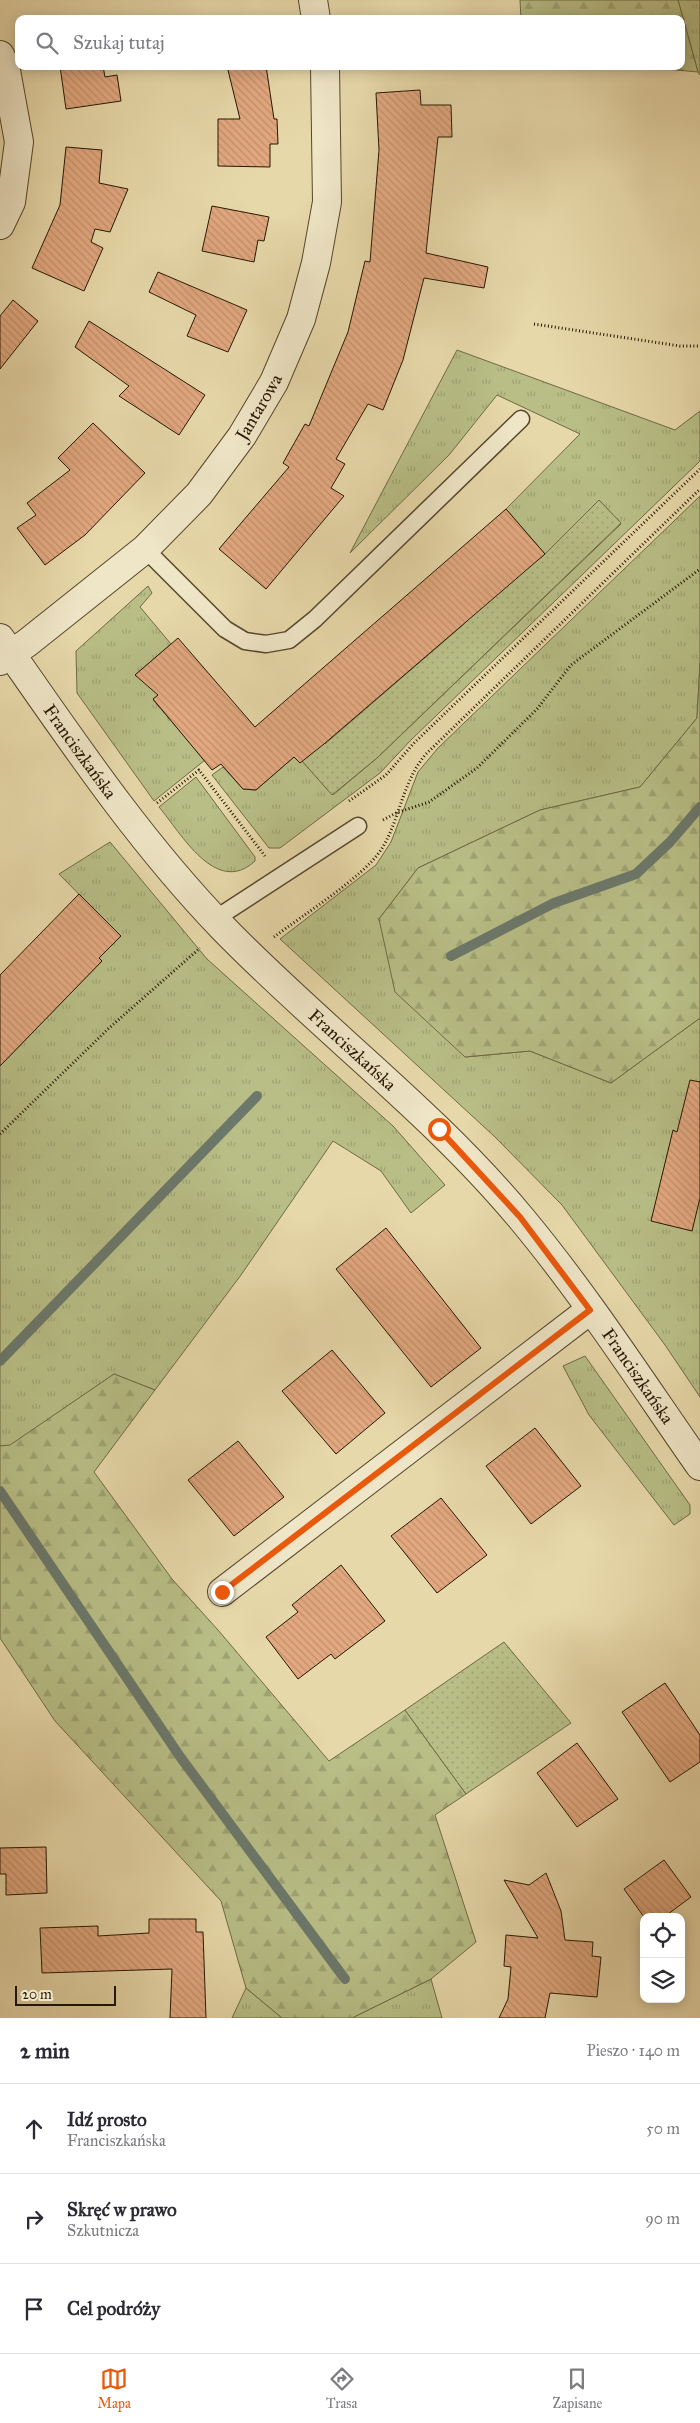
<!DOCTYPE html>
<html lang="pl">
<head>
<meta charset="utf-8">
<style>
	body { margin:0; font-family:"IM FELL Great Primer",serif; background:#f2f2f3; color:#2b2b33 }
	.controls { position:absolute; right:15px; bottom:15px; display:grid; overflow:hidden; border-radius:10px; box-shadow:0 2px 12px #0003 }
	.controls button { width:45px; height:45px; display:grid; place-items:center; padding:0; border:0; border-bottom:1px solid #e1e1e2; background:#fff; color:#2b2b33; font:25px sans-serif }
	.scale { position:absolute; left:15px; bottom:12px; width:101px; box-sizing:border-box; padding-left:5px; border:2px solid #261702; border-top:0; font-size:14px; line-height:18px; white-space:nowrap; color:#261702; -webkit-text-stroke:4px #efe6c7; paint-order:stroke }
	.stop { position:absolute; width:15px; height:15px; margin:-11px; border:4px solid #ea580c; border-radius:50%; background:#fff }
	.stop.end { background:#ea580c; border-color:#fff; box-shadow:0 1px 5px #0008 }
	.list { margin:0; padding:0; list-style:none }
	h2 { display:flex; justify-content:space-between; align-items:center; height:65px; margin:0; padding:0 20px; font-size:21px }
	h2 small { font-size:16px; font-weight:400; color:#7c7c81 }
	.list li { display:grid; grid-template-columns:32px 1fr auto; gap:15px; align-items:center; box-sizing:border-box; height:90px; padding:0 20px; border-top:1px solid #e1e1e2 }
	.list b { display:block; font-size:19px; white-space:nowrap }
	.list p { margin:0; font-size:16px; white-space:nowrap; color:#7c7c81 }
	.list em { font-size:16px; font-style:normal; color:#7c7c81 }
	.icon { flex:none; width:28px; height:28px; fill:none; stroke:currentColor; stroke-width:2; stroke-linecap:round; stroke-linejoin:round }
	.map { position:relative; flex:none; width:700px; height:2018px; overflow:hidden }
	.search { position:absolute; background:#fff; box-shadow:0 2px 12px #0003; left:15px; right:15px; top:15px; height:55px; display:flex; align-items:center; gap:12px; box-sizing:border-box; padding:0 18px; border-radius:10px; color:#7c7c81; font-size:19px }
	.sheet { height:335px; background:#fff }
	nav { display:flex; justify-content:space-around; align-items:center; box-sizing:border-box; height:70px; border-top:1px solid #e1e1e2; background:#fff; font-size:14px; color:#7c7c81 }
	nav a { display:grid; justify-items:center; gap:2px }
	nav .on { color:#ea580c }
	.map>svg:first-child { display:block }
	.grass { fill:url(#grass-tufts); stroke:#6f6a44 }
	.forest { fill:url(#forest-firs); stroke:#6f6a44 }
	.garden { fill:url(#garden-dots); stroke:#6f6a44 }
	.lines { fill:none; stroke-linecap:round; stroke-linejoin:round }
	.stream { stroke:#6b786b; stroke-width:10 }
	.building { fill:url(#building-back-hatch); stroke:#261702 }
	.service-casing { stroke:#56472c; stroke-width:19 }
	.minor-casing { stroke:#56472c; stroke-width:30 }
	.path { stroke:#261702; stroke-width:3; stroke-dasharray:1 2.5; stroke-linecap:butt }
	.service { stroke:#efe6c7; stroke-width:16 }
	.minor { stroke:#efe6c7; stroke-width:28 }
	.route { stroke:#ea580c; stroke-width:6 }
	.labels { text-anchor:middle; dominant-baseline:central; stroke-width:5; stroke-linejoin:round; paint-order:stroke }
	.street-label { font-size:18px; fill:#261702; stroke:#efe6c7 }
</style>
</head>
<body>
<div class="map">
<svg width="700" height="2018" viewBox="0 0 700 2018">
	<defs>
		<pattern id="grass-tufts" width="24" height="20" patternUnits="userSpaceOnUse" patternTransform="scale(1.25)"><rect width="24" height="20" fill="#b8be86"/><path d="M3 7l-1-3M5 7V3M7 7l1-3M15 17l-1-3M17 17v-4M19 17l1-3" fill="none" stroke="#9ea372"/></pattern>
		<pattern id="forest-firs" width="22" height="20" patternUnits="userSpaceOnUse" patternTransform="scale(1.25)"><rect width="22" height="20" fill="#b8be86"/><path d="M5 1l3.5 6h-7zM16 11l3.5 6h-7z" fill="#9ea372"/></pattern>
		<pattern id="garden-dots" width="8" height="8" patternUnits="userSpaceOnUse" patternTransform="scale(1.25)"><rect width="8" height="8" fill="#b8be86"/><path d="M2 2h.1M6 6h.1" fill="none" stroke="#9ea372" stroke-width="1.8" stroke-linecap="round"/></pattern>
		<pattern id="building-back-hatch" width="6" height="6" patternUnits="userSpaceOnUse" patternTransform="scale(1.25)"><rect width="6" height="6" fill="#e2a880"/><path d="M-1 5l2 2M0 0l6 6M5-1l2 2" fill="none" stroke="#c2906d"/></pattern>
	</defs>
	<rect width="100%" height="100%" fill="#e7d8a9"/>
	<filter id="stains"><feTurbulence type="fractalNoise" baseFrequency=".004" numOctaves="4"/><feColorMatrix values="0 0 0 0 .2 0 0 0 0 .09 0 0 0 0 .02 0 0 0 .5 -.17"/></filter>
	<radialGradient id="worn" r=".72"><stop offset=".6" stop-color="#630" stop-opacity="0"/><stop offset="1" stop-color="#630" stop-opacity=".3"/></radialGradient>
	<g class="grass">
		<path d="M678,0H700V75L698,72Z"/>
		<path d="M457,350L675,430L700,411V461L411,740L380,773L280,848H269L212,775L223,767L243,789L256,790L294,757L300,763L302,761L333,795L377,758L621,524L599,500L545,554L506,509L580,434L497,395L449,455L350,553Z"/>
		<path d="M700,496V663L697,718L640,787L540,810L418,868L379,919L465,1057L530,1051L611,1083L700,1018V1397L665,1345L562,1205L495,1137L280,939L376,865L391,842L418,772L438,748Z"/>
		<path d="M148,586L152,593L140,607L171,644L135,675L137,677L142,672L160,693L153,700L205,760L154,801L77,693L76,651Z"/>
		<path d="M196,777L255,857V861C216,897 181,833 159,807Z"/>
		<path d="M110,842L207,959L393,1126L445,1185L411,1213L381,1171L333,1141L241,1275L155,1390L114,1374L10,1446H0V1066L102,961L99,958L120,936L59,874Z"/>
		<path d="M585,1356L690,1505V1514L674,1525L589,1415L563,1366Z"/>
		<path d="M431,1979L442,2018H352Z"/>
		<path d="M246,1988L282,2018H232Z"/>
	</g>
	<g class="forest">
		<path d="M520,0H678L698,72L632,66H681V19H521Z"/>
		<path d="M700,663V1018L611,1083L530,1051L465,1057L395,992L379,919L418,868L540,810L640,787L697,718Z"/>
		<path d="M114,1374L155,1390L94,1472L172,1579L218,1630L329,1761L405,1710L466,1794L435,1815L476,1942L431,1979L352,2018H282L246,1988L221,1901L55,1721L0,1638V1446L10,1445Z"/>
	</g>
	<g class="garden">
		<path d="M599,500L621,523L377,758L332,795L302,761L318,737L325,744L464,624L458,616L543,556Z"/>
		<path d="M504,1642L571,1723L466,1794L405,1710Z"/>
	</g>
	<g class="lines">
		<g class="stream">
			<path d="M451,956L554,903L636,874L670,842L700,807"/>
			<path d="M0,1361L257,1096"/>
			<path d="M0,1491L181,1758L345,1979"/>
		</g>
	</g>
	<g class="building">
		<path d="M60,66H103L105,77L117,75L121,101L66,109Z"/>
		<path d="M227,66H266L274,119H277L278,144H270V167L218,166V119H240Z"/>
		<path d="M420,90L421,105H451L452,137H438L426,253L488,267L484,288L424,278L403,360L383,410L368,404L336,459L345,464L331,488L344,496L266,589L219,549L289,467L283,463L305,424L309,426L348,332L365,261L370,262L379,150L376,93Z"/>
		<path d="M66,147L102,150L99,183L128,189L110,232L95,229L91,242L103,248L84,291L32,268L60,205Z"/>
		<path d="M212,206L269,217L264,241L258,240L254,262L202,251Z"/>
		<path d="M158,272L247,310L228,352L187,336L196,315L149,292Z"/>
		<path d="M13,300L38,321L0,369V316Z"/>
		<path d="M89,321L205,395L179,435L119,396L129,386L75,347Z"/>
		<path d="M93,423L145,473L85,535L45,565L17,528L36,515L27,503L70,470L58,458Z"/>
		<path d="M506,509L545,554L324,744L300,763L294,757L256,790L243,789L221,764L212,770L153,699L158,695L135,675L178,638L255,727Z"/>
		<path d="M79,894L121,936L99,958L102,961L0,1066V975Z"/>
		<path d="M690,1080L700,1082V1198L692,1231L651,1221L673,1130L677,1132Z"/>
		<path d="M386,1228L481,1348L431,1387L336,1269Z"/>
		<path d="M332,1350L385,1413L336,1454L282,1391Z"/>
		<path d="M535,1428L581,1486L531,1524L486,1466Z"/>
		<path d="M238,1441L284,1497L234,1536L188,1480Z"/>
		<path d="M441,1498L487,1555L437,1593L391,1536Z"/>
		<path d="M341,1565L385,1621L335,1659L331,1654L298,1679L266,1637L298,1612L292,1605Z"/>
		<path d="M665,1683L700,1735V1762L670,1782L622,1712Z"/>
		<path d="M577,1743L618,1799L577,1827L537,1773Z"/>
		<path d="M46,1847L47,1893L6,1895V1874H0V1848Z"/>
		<path d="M664,1860L691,1897L664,1917H644L624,1889Z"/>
		<path d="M546,1873L561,1911L565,1940L593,1942L592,1956L601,1957L597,1997L550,1993L545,2018H499L508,1999L511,1967L504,1966L506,1935L538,1938L504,1880L529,1885Z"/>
		<path d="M149,1919H196V1932H203L206,2018H170L172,1969L42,1973L40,1928L98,1926V1936L149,1933Z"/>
	</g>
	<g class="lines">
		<g class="service-casing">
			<g id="service">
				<path d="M145,549L225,629L245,641L266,644L289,640L315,619L521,419"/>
				<path d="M215,919L358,826"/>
			</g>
		</g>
		<g class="minor-casing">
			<g id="minor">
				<path d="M313,0L316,19"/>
				<path d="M0,55L5,65L19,142L11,202L0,225"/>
				<path id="s1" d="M0,638C70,738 138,840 223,928C320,1028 432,1111 521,1218C586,1296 642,1383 700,1466"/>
				<path id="s2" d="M0,661L27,643L145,549L199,494L242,436L274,382L301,319L316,263L327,202L325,66"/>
				<path d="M222,1592L590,1310"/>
			</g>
		</g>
		<g class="path">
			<path d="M534,324L680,346H700"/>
			<path d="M349,801L386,775L414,743L700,469"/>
			<path d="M157,803L199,770L265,856"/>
			<path d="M383,820L396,813L429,802L477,768L537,709L571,665L700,569"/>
			<path d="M274,937C303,915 362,878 381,850C400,820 402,782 426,754L700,489"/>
			<path d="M0,1134L108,1029L200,948"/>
		</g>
		<use href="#service" class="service"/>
		<use href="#minor" class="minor"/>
	</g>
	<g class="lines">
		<path class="route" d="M222,1592L590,1310L520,1217L439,1129"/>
	</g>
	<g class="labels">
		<g class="street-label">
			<text stroke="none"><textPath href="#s2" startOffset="366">Jantarowa</textPath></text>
			<text stroke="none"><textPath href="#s1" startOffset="139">Franciszkańska</textPath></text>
			<text stroke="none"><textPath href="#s1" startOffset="544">Franciszkańska</textPath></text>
			<text stroke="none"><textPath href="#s1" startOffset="979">Franciszkańska</textPath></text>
		</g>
	</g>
	<rect width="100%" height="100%" filter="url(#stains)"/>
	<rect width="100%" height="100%" fill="url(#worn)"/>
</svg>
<div class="controls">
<button><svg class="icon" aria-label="locate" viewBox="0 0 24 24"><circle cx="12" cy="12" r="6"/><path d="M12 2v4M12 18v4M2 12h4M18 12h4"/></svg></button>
<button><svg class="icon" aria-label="layers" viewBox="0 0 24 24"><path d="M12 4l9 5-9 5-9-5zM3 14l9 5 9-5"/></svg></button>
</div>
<div class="scale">20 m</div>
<div class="stop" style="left:439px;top:1129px"></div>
<div class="stop end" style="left:222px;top:1592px"></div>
<div class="search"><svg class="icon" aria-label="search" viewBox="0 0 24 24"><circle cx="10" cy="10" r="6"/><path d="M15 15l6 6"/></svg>Szukaj tutaj</div>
</div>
<section class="sheet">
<h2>2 min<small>Pieszo · 140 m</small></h2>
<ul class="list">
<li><svg class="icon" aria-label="ahead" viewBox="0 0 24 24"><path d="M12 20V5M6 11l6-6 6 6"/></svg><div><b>Idź prosto</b><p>Franciszkańska</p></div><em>50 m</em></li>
<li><svg class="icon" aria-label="right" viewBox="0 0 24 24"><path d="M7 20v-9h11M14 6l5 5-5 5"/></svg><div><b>Skręć w prawo</b><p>Szkutnicza</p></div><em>90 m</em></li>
<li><svg class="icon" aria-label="arrive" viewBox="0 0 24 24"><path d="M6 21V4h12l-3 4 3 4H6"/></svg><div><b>Cel podróży</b></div></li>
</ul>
</section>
<nav>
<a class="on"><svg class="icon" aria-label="map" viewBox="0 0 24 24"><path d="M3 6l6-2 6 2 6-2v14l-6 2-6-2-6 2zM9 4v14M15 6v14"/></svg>Mapa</a>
<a><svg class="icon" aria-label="directions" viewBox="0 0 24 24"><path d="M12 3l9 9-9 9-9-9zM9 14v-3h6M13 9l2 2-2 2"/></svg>Trasa</a>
<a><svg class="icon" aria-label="saved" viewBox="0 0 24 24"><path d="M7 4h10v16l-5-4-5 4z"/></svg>Zapisane</a>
</nav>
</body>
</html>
